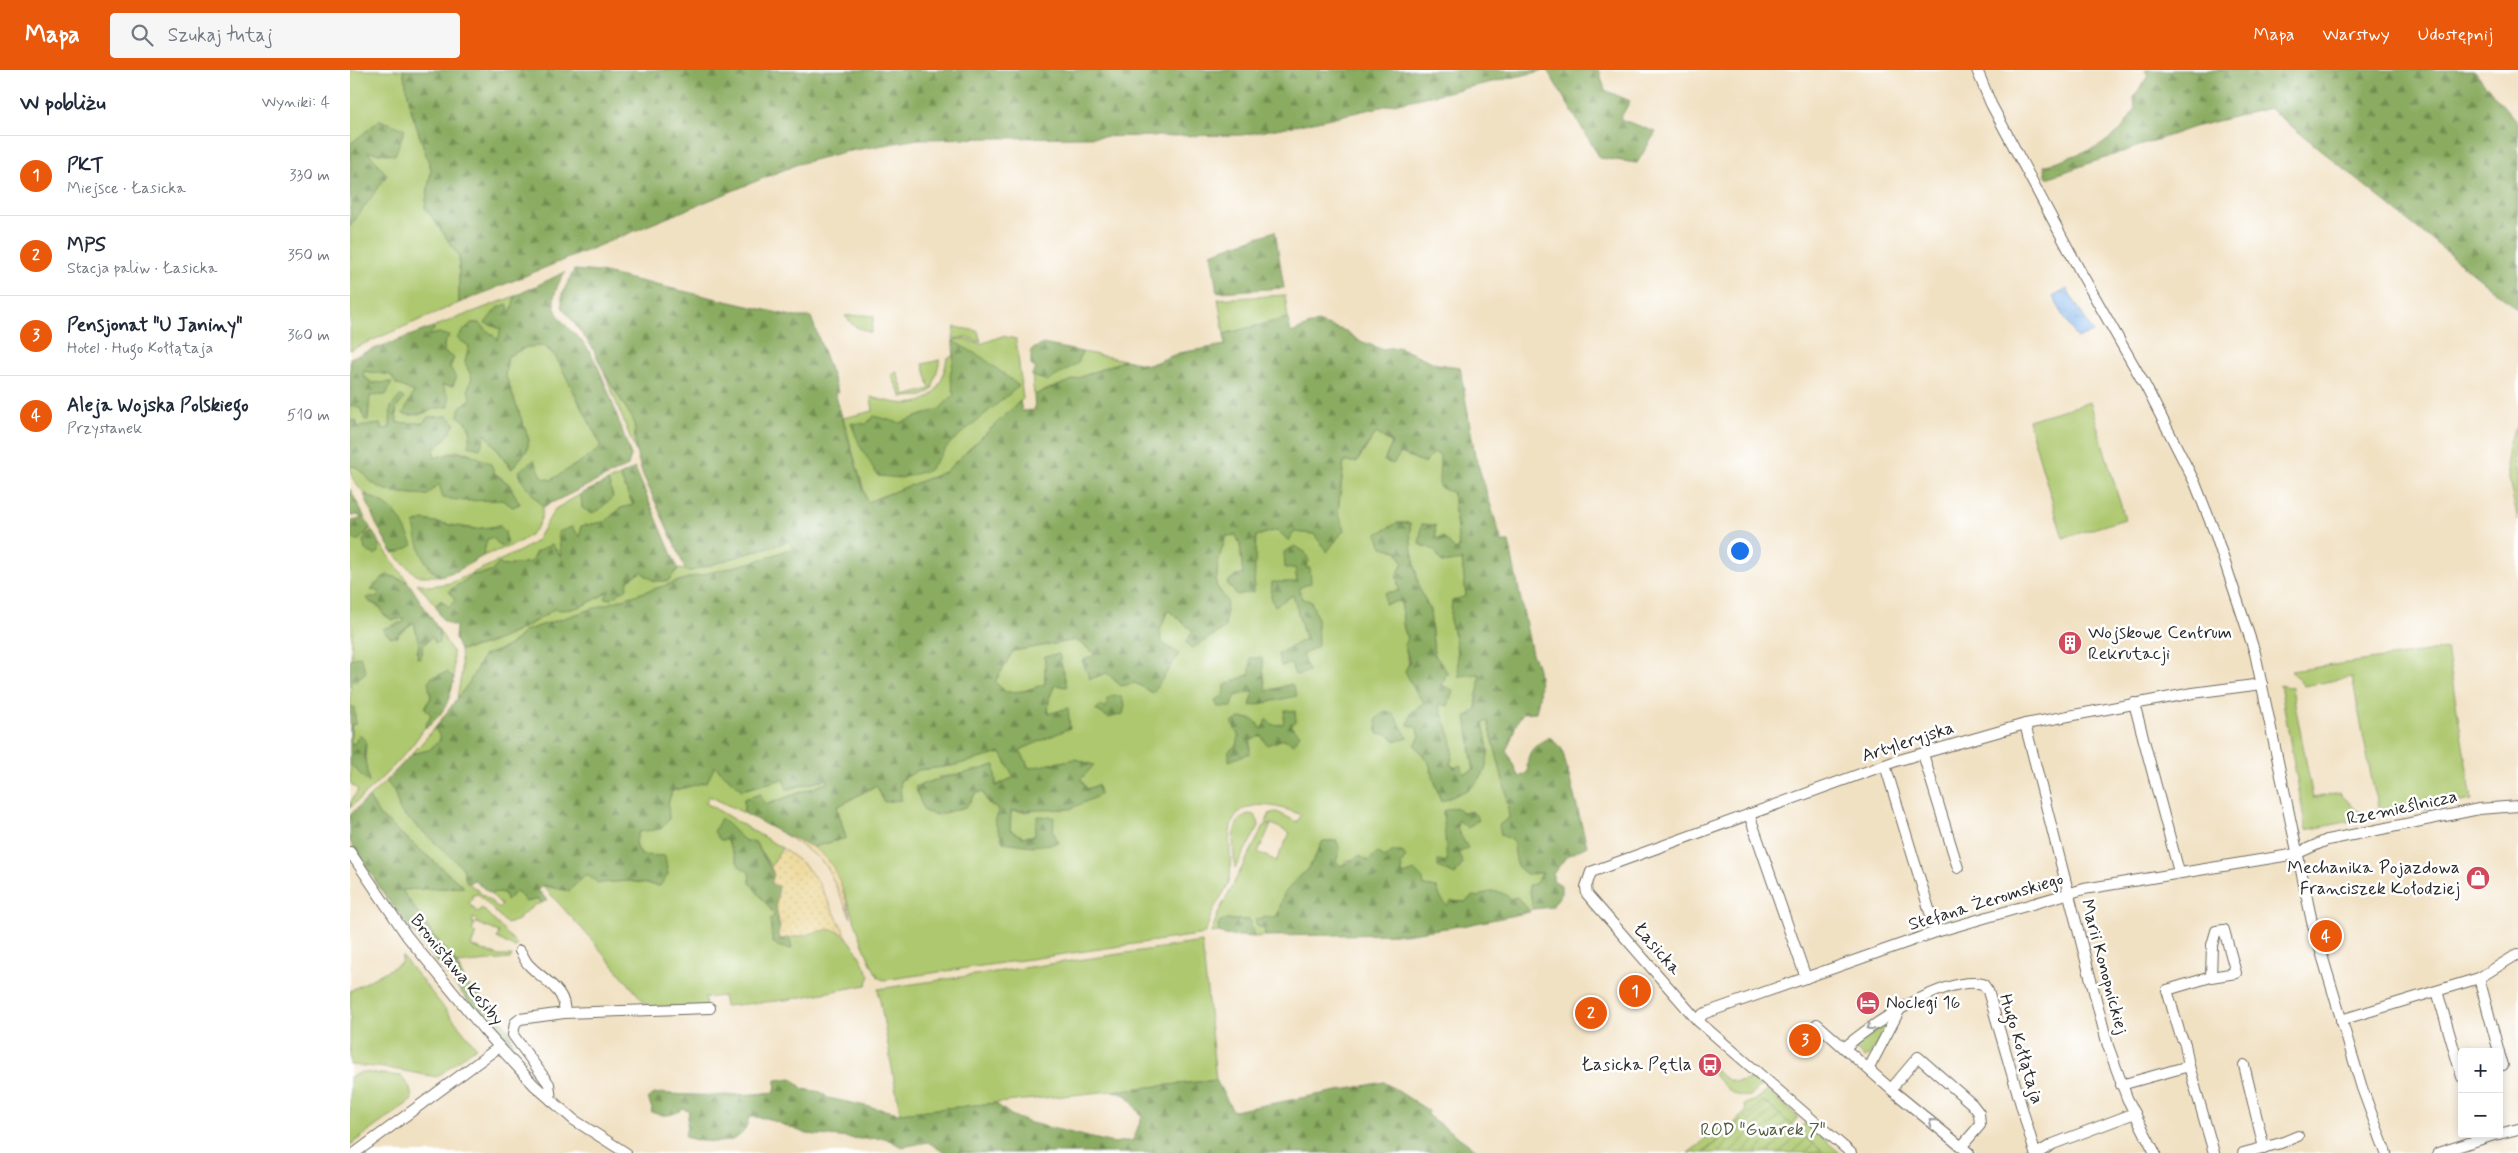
<!DOCTYPE html>
<html lang="pl">
<head>
<meta charset="utf-8">
<style>
	body { margin:0; font-family:Mynerve,sans-serif; background:#f6f6f7; color:#1f2937 }
	.controls { position:absolute; right:15px; bottom:15px; display:grid; overflow:hidden; border-radius:5px; box-shadow:0 2px 8px #0003 }
	.controls button { width:45px; height:45px; display:grid; place-items:center; padding:0; border:0; border-bottom:1px solid #e0e1e3; background:#fff; color:#1f2937; font:25px sans-serif }
	.you { position:absolute; left:1389px; top:480px; width:18px; height:18px; margin:-12px; border:4px solid #fff; border-radius:50%; background:#1a73e8; box-shadow:0 0 0 8px #1a73e833 }
	.badge { display:grid; place-items:center; width:32px; height:32px; border-radius:50%; background:#ea580c; color:#fff; font-size:16px; font-weight:700 }
	.pin { position:absolute; translate:-50% -50%; border:2px solid #fff; box-shadow:0 1px 5px #0006 }
	.list { margin:0; padding:0; list-style:none }
	h2 { display:flex; justify-content:space-between; align-items:center; height:65px; margin:0; padding:0 20px; font-size:21px }
	h2 small { font-size:16px; font-weight:400; color:#747a83 }
	.list li { display:grid; grid-template-columns:32px 1fr auto; gap:15px; align-items:center; box-sizing:border-box; height:80px; padding:0 20px; border-top:1px solid #e0e1e3 }
	.list b { display:block; font-size:19px; white-space:nowrap }
	.list p { margin:0; font-size:16px; white-space:nowrap; color:#747a83 }
	.list em { font-size:16px; font-style:normal; color:#747a83 }
	.icon { flex:none; width:28px; height:28px; fill:none; stroke:currentColor; stroke-width:2; stroke-linecap:round; stroke-linejoin:round }
	.map { position:relative; flex:none; width:2168px; height:1083px; overflow:hidden }
	header { display:flex; align-items:center; gap:30px; box-sizing:border-box; height:70px; padding:0 25px; background:#ea580c; color:#fff }
	header strong { font-size:24px }
	nav { display:flex; gap:28px; margin-inline-start:auto; font-size:18px }
	.search { width:350px; height:45px; background:#f6f6f7; display:flex; align-items:center; gap:12px; box-sizing:border-box; padding:0 18px; border-radius:5px; color:#747a83; font-size:19px }
	main { display:flex }
	aside { flex:1; background:#fff }
	.map>svg:first-child { display:block }
	.green { fill:#adc86e; stroke:#6c7a4c }
	.forest { fill:url(#forest-firs); stroke:#5a6c46 }
	.sand { fill:url(#sand-dots); stroke:#8c8264 }
	.garden { fill:url(#garden-furrows); stroke:#6c7a4c }
	.water { fill:url(#water-ripples); stroke:#536e8a }
	.lines { fill:none; stroke-linecap:round; stroke-linejoin:round }
	.minor-casing { stroke:#706b60; stroke-width:12 }
	.minor { stroke:#fff; stroke-width:10 }
	.oneway { stroke:#a0a0a0 }
	.labels { text-anchor:middle; dominant-baseline:central; stroke-width:5; stroke-linejoin:round; paint-order:stroke }
	.poi-label { font-size:18px; fill:#2b2b2b; stroke:#fff; text-anchor:start }
	.street-label { font-size:18px; fill:#2b2b2b; stroke:#fff }
	.park-label { font-size:18px; fill:#525a3f; stroke:#fff }
</style>
</head>
<body>
<header>
<strong>Mapa</strong>
<div class="search"><svg class="icon" aria-label="search" viewBox="0 0 24 24"><circle cx="10" cy="10" r="6"/><path d="M15 15l6 6"/></svg>Szukaj tutaj</div>
<nav><a>Mapa</a><a>Warstwy</a><a>Udostępnij</a></nav>
</header>
<main>
<aside>
<h2>W pobliżu<small>Wyniki: 4</small></h2>
<ul class="list">
<li><span class="badge">1</span><div><b>PKT</b><p>Miejsce · Łasicka</p></div><em>330 m</em></li>
<li><span class="badge">2</span><div><b>MPS</b><p>Stacja paliw · Łasicka</p></div><em>350 m</em></li>
<li><span class="badge">3</span><div><b>Pensjonat &quot;U Janiny&quot;</b><p>Hotel · Hugo Kołłątaja</p></div><em>360 m</em></li>
<li><span class="badge">4</span><div><b>Aleja Wojska Polskiego</b><p>Przystanek</p></div><em>510 m</em></li>
</ul>
</aside>
<div class="map">
<svg width="2168" height="1083" viewBox="0 0 2168 1083">
	<defs>
		<pattern id="forest-firs" width="22" height="20" patternUnits="userSpaceOnUse" patternTransform="scale(1.25)"><rect width="22" height="20" fill="#8aac61"/><path d="M5 1l3.5 6h-7zM16 11l3.5 6h-7z" fill="#718c50"/></pattern>
		<pattern id="sand-dots" width="8" height="8" patternUnits="userSpaceOnUse" patternTransform="scale(1.25)"><rect width="8" height="8" fill="#eeda9e"/><path d="M2 2h.1M6 6h.1" fill="none" stroke="#cb8" stroke-width="1.8" stroke-linecap="round"/></pattern>
		<pattern id="garden-furrows" width="10" height="10" patternUnits="userSpaceOnUse" patternTransform="scale(1.25)"><rect width="10" height="10" fill="#adc86e"/><path d="M-1 1l2-2M0 10L10 0M9 11l2-2" fill="none" stroke="#8da35b"/></pattern>
		<pattern id="water-ripples" width="26" height="14" patternUnits="userSpaceOnUse" patternTransform="scale(1.25)"><rect width="26" height="14" fill="#7bb2ea"/><path d="M2 4q2-2 4 0t4 0M15 11q2-2 4 0t4 0" fill="none" stroke="#6591be"/></pattern>
	</defs>
	<rect width="100%" height="100%" fill="#fff"/>
	<filter id="ink" filterUnits="userSpaceOnUse"><feTurbulence type="fractalNoise" baseFrequency=".02" numOctaves="2"/><feDisplacementMap in="SourceGraphic" scale="10" xChannelSelector="R" yChannelSelector="G"/><feConvolveMatrix kernelMatrix="1 2 1 2 8 2 1 2 1" color-interpolation-filters="sRGB"/></filter>
	<filter id="wash" filterUnits="userSpaceOnUse"><feTurbulence type="fractalNoise" baseFrequency=".0096" numOctaves="4" result="noise"/><feDisplacementMap in="SourceGraphic" scale="20" xChannelSelector="R" yChannelSelector="G"/><feGaussianBlur stdDeviation="1.12" result="paint"/><feColorMatrix in="noise" values="0 0 0 0 0 0 0 0 0 0 0 0 0 0 0 0 0 1.4 0 .05"/><feComposite in="paint" operator="in"/></filter>
	<g filter="url(#wash)">
		<rect width="100%" height="100%" fill="#f1e1c3"/>
		<g class="green">
			<path d="M0,0H53L62,43L81,99L75,137L109,186V233L0,280Z"/>
			<path d="M935,225L938,248L874,264L868,229Z"/>
			<path d="M165,226L161,244L157,234L136,253L151,259L148,270L129,253H121L107,268L119,276L115,292L122,308L118,319L121,329L110,337L121,363L136,364L161,399L177,380L179,370L155,304L158,286L177,277L195,276L206,287L250,373V380L201,411L193,408L185,426L193,437C192,470 159,476 133,486L137,469L143,467L150,456L124,459L73,450L79,499L90,506H67L42,482H50L28,430C14,425 0,412 0,397L4,396C16,403 16,408 24,414C40,425 61,423 78,425L89,414L137,429L152,430L163,437L159,414L119,383L107,381L84,388V380L100,363L98,346L78,347L74,353H47L46,338L41,337L40,358L32,359L30,354L8,357L6,350L0,351V335L10,338L15,350L20,326L42,313H22L13,305L14,301L41,305L64,322L54,344C71,348 87,339 99,327C89,316 94,310 100,297L94,282V274L76,266L84,260L83,257Z"/>
			<path d="M515,245L524,246L521,263L504,256L495,246Z"/>
			<path d="M605,257L628,261L631,272L615,267L603,269Z"/>
			<path d="M652,266L666,269L673,329L595,402L517,432L493,348L523,341L521,327C566,340 589,337 597,288L604,286L603,270L614,269L631,274Z"/>
			<path d="M732,282L775,290L684,325L682,304L683,306L728,293Z"/>
			<path d="M590,290L582,320L573,326L552,327L541,305L547,302L555,326L580,319L573,294Z"/>
			<path d="M255,304L284,351L286,382Z"/>
			<path d="M1740,332L1775,449L1713,468L1678,350Z"/>
			<path d="M2168,355L2164,388L2168,408V451C2163,422 2146,380 2168,355Z"/>
			<path d="M1026,363L1042,373L1034,391L1051,383L1075,393L1084,383L1091,385V397L1103,422L1109,478L1105,480L1093,467L1086,469L1085,455L1072,454L1069,474L1112,489L1116,526L1100,550L1106,572L1109,606L1130,604V616L1126,625L1127,639L1120,678L1124,701L1114,704L1100,694C1110,671 1089,656 1089,633C1089,622 1093,612 1097,602L1084,584L1080,541L1069,517L1061,475L1060,453H1047V481L1053,492L1047,506L1049,521L1035,523L1050,531C1056,546 1049,554 1058,568L1054,575C1061,595 1061,616 1075,632L1061,643L1070,666L1065,675L1079,693L1091,732L1120,718L1139,684L1133,653L1138,651L1156,722L1163,770L1193,803L1185,814L1179,815L1183,839L1179,840L1167,827L1160,829L1135,823L1128,827L1123,826L1115,832L1101,831L1097,837L1090,827L1087,818L1074,816L1052,805L1051,794L1035,788L1019,791L998,790L991,796L986,791L987,771H973L958,800L946,809L932,831L927,847L914,859L916,866L904,867L899,850H875L868,854L869,862L861,863L869,841L914,756L921,755L908,782L926,791L940,763L922,754H915L920,743L927,742L947,752L951,745C927,734 883,725 880,762C878,779 883,795 879,812C876,821 868,830 864,839C860,847 858,856 854,864L534,910L529,908C506,873 496,800 463,777L496,768L487,737L527,715L551,730L550,711L568,700L601,696L651,683L664,707L646,716L644,695L617,704L588,707L626,723L633,722L638,733L649,740L653,772L709,773L703,762L673,767L660,760L661,741L678,742L750,724L748,715L737,719C725,700 700,695 679,698L670,680L719,658L698,644L699,628L705,615L716,616L695,586V614L674,621L656,623L645,612L663,581L726,570L746,585L757,603L771,616L811,572L810,560L818,540L844,561L877,532L866,515L868,492L876,466L886,465L890,474L893,505L885,506L877,513L887,525L906,466L927,460L965,464L988,441L994,392H1007Z"/>
			<path d="M270,406L283,435L271,438L254,452L231,456L230,468L212,489L186,482L181,492L153,496L141,502L123,505L99,521L106,530L99,537L91,530L86,536L67,513L79,516L101,513L172,480L186,471L205,439L231,424L232,438L263,427L258,411Z"/>
			<path d="M20,458L22,461L15,466L28,477L29,472L58,512L38,505L24,515L22,520L29,521L30,525L19,532L31,538L42,550L54,548V553H48L33,561L41,567L55,560L64,551L69,575L67,582L72,585L73,576L82,566L90,568L89,560L103,583L104,608L101,606L79,619L81,627L75,638L81,644C67,679 27,712 0,738L1,731L8,720L0,713V693L15,696L16,671L3,676L0,670L4,637L0,636L2,555L0,554V463L2,467L15,465Z"/>
			<path d="M439,471L443,478L407,491L335,509L174,561C163,574 151,581 134,585L119,613L107,628L112,601L110,580C142,577 178,557 204,539C224,543 246,530 262,519L255,528L262,529L278,510L291,502L304,511H318L328,499L341,501Z"/>
			<path d="M2097,579L2122,730L2032,746L2023,716L2002,607L1954,616L1941,601Z"/>
			<path d="M1930,615L1942,618L1963,728L1990,723L2006,740L2021,747L1956,760Z"/>
			<path d="M85,658L91,668L79,680L62,684Z"/>
			<path d="M365,696L392,720L433,709L438,719L478,709L477,713L415,735L394,729V743L359,726L356,733L432,778L421,797L405,772L396,771L387,764L377,770L399,801L412,828L425,845L420,849L423,873L442,879L439,867C452,866 462,862 474,859C497,852 511,891 520,906L516,915L436,930L375,936L373,926L355,928L356,936L298,937L242,870L193,816L219,821L236,804L249,813L279,811L310,816L285,774L289,762L319,749L318,734L322,721L337,717Z"/>
			<path d="M36,711L44,721L50,741L113,798L116,811L149,838L152,835L140,823L150,822L155,824L156,830L167,821L176,832L189,829L192,833L185,835L169,847L170,849L157,854L128,824L121,826L123,829L119,833L127,842L132,838L167,874L165,878L147,868L149,862L126,853L127,850L123,848L122,853H125L122,861L126,863L121,876L149,886H162L160,889L107,894L80,861L52,820L114,817L29,745L19,727Z"/>
			<path d="M898,744L904,745L908,751L909,756L885,798C884,780 877,754 898,744Z"/>
			<path d="M852,872L866,1010L550,1043L528,919Z"/>
			<path d="M52,886L126,977L87,1007L37,998L0,995V921L51,893Z"/>
			<path d="M1539,952L1521,985L1514,988L1506,979L1509,973Z"/>
			<path d="M1364,999C1378,1011 1384,1016 1401,1008L1409,1013L1410,1018L1400,1026C1383,1030 1372,1013 1361,1002Z"/>
			<path d="M12,1002L51,1006L60,1018L62,1030L0,1075V1007Z"/>
			<path d="M1418,1021L1448,1047L1441,1056L1414,1031L1353,1083H1338L1350,1074L1366,1056L1375,1063L1396,1041L1394,1034L1404,1031Z"/>
			<path d="M1455,1053L1490,1083H1474L1448,1062Z"/>
		</g>
		<g class="forest">
			<path d="M53,0H1196L954,54L892,65L568,69L494,82L448,94L109,233V186L75,137L81,99L62,43Z"/>
			<path d="M1197,0H1249L1255,20L1280,31L1270,49L1306,62L1287,93L1250,88Z"/>
			<path d="M1795,0H2123L2168,53V240L1919,38L1844,57L1697,108L1694,96L1748,77L1771,60L1785,40L1784,27L1798,6Z"/>
			<path d="M30,50L55,59L45,85L18,82L37,105L0,157V74Z"/>
			<path d="M925,161L934,218L867,222L861,183Z"/>
			<path d="M224,200L250,202L446,247H461L488,322L485,323L517,432L595,402L670,331L672,341L685,340L684,325L775,290L799,295L829,283L875,275L874,264L938,248L941,263L967,252L996,261L1008,270L1031,279L1048,277L1087,294L1110,297L1125,385L1152,472H1159L1182,584C1192,602 1191,622 1186,642L1173,643C1163,654 1164,668 1156,680L1169,707L1178,702C1175,684 1183,675 1200,667L1212,679L1237,776L1217,786L1203,804V810L1211,815V824L1202,837L1183,839L1179,815L1185,814L1193,803L1176,804L1167,796L1163,770L1151,765L1149,755L1159,748L1156,722L1138,651L1133,653C1138,677 1144,702 1120,718C1111,724 1100,726 1091,732L1079,693L1065,675L1070,666L1066,657L1058,655L1061,643L1074,632L1065,621L1055,601L1060,591L1054,575L1058,568C1049,554 1056,545 1050,531L1035,534V523L1049,521L1047,506L1053,492L1047,481L1032,477L1027,464L1047,453H1060L1061,475L1069,517L1080,541L1084,584L1097,602L1092,615L1103,620L1098,636L1089,634C1094,655 1109,674 1100,694L1104,698L1111,695L1114,704L1124,700L1116,647L1127,639C1126,625 1130,618 1129,604L1109,606L1106,572L1100,550L1102,531L1116,526L1112,490L1092,493L1085,480L1069,474L1072,454L1085,455L1086,469L1093,467L1105,480L1109,478L1103,423L1089,417L1090,385L1084,383L1075,393L1051,383L1043,394L1034,391L1042,373L1026,363L1006,392H994L988,441L994,460L977,482L964,464L944,462L939,471L927,460L906,466L904,522L887,525L877,513L885,506L893,505L890,474L886,465L876,466L868,492L866,515L877,531L875,558L841,579L836,572L843,561L818,540L810,560L811,572L829,584L803,623L785,613L771,616L757,603L740,609L732,591L746,584L726,570L663,581L645,612L656,622L674,621L695,614V586L709,584L717,617L705,615L699,628L698,644L718,638L720,658L670,680L679,698L725,689L744,695L731,709L737,719L748,715L750,725L720,739L661,741L660,760L673,767L684,766L688,746L704,747L703,762L709,773L682,776L653,772L645,752L649,740L638,733L633,722L626,723L616,737L586,745L574,741L565,717C591,706 618,704 645,695L646,716L664,707L651,683L601,696L568,700L550,711L551,730L534,732L526,715L487,737L496,768L463,777L437,766L394,743V729L411,724L415,735L477,713L478,709L437,719L433,709L392,720L365,696L357,712L322,721L318,734L319,749L311,759L289,762L285,774L291,785L315,786L318,804L310,816L279,811L248,813L236,804L219,821L194,815L188,820L197,830L192,833L189,829L176,832L167,821L156,831L155,824L151,822L140,823L123,810L120,813L116,811L113,798L50,741L44,721L36,711L62,684L79,680L91,669L85,658L119,613L134,585C152,581 163,575 174,561L335,509L407,491L443,478L439,471L341,501L335,500L330,486L293,405L286,382L284,351L255,304L242,277L212,237V224Z"/>
			<path d="M215,202C209,213 201,225 205,238C210,255 228,264 238,279C255,305 269,354 281,385L278,396L193,437L170,409L169,401L184,390L193,408L201,410L250,379V373L206,287L194,276L177,277L158,286L155,304L179,370L177,380L162,399L136,364L130,379L118,376L121,362L117,353L108,346L110,337L121,329L118,319L122,308L115,292L119,276L107,268L121,253H129L148,270L151,259L135,253L147,238L157,234L161,243L165,226Z"/>
			<path d="M83,257L84,260L78,266L88,263L99,266L94,274V282L104,288L100,297L106,308L103,316L92,315L99,327V337C83,336 70,348 53,344L64,322L46,314L41,305L14,301L13,306L22,313L42,312L36,325L20,326L18,350H15L10,338L0,335V288Z"/>
			<path d="M603,271L633,288L669,316L600,373L579,400L551,408L528,406L510,376L501,353L516,354L524,346L550,353L589,339L604,325L600,306L604,287Z"/>
			<path d="M693,274L732,282L728,293L698,311L685,307L682,304L686,299L681,295V280Z"/>
			<path d="M51,325L54,329L46,338L47,353H73L78,347L98,346L105,353L100,363L84,380V388C114,380 114,380 141,394L145,404L159,414L170,434L163,437L152,430L114,431L93,428L89,414L78,425C61,423 40,425 24,414C16,408 15,402 4,396L0,397V351L6,350L8,357L30,354L32,359L40,358L41,337Z"/>
			<path d="M285,398L328,499L318,511H304L291,502L278,510L277,518L261,529L255,528L260,520C244,531 223,543 204,539C179,556 140,577 110,580L105,569L106,556C93,554 90,547 86,536L91,530L99,537L105,530L99,521L123,505L141,502L149,493L153,496L181,492L186,482L202,474L211,487L208,462L222,457L230,467L231,456L254,452L271,438L283,435L270,406Z"/>
			<path d="M258,411L263,427L249,440L241,443L232,438L231,424Z"/>
			<path d="M0,419L20,458L9,470H4L0,463L2,451L11,449L9,445L0,446Z"/>
			<path d="M14,424C46,437 49,445 63,475L50,482H42L26,454Z"/>
			<path d="M73,450L124,459L150,456L155,462L157,473L151,477L143,468L137,469L133,486L107,501L90,506C72,495 68,475 64,454Z"/>
			<path d="M22,461L29,472V482L25,485L15,480L13,470Z"/>
			<path d="M945,476L955,482L959,491L956,498H960L961,513L949,518L952,529L961,531L967,547L968,576L952,585L959,602L945,605L941,594L931,596L928,584L955,569L943,525L925,536L921,527L922,512H947L945,498H935L934,482Z"/>
			<path d="M38,505L58,512L89,560V572L85,573L82,566L73,576L71,588H67L69,575L64,552L48,564V567H41L32,559L53,553L54,548L42,550L33,544L31,538L17,529L18,527H28L29,521L21,520L33,507Z"/>
			<path d="M10,586L16,602L4,612L0,609V589Z"/>
			<path d="M900,588H912L916,621L942,614L947,626L900,636L904,621L885,626L882,637H868L865,631L874,625L875,615L900,604Z"/>
			<path d="M97,602L104,608C100,630 95,644 75,658L81,645L75,638L81,627L78,612L82,607Z"/>
			<path d="M764,625L771,627L775,635L773,644L759,648L746,640L750,635L756,638L757,629Z"/>
			<path d="M0,636L4,637L6,654L1,655L0,670L3,675L10,665L16,671L14,684L19,713L0,694Z"/>
			<path d="M935,640L945,641L946,651L940,656L950,664L944,674L934,669L917,675L911,665L900,671V683L879,691V681L887,675L889,666L882,653L889,648L902,649L913,659L916,649L923,655L933,654Z"/>
			<path d="M1035,641L1043,643L1058,668L1046,671L1037,664H1027L1026,649Z"/>
			<path d="M19,727L29,745L114,817L52,820L80,861L107,894L115,911L140,936L159,960L164,976L157,980L38,830L0,772V745Z"/>
			<path d="M1106,737L1113,743L1122,741L1129,749L1118,758L1108,750L1107,759L1118,778L1108,783L1113,793L1105,805L1088,797V790L1097,792L1093,741Z"/>
			<path d="M371,748L395,771L405,772L424,805L422,810L430,816L426,836L431,869L439,867L442,879C418,877 423,870 420,849L425,845L400,813L399,802L389,796L377,770H370L364,762Z"/>
			<path d="M973,771H987L990,781L986,791L991,796L1009,786L1019,791L1027,782L1035,788L1043,781H1052L1056,787L1051,794L1053,805L1065,801L1073,809L1074,816L1087,818L1090,827L1097,836L1101,831L1115,832L1123,826L1128,827C1139,820 1152,819 1160,829L1167,827L1180,842L1117,855L1054,864L916,866L914,859L907,856L905,849L927,846L934,824L946,809L958,800Z"/>
			<path d="M875,850H900L904,867L875,865L869,862L868,854Z"/>
			<path d="M442,1008L453,1019L471,1022L478,1028L549,1043L645,1033L661,1045L677,1052L763,1073L783,1070L792,1047L778,1026L763,1021L866,1010L883,1041L1034,1012L1079,1041L1077,1045L1131,1083H595L578,1072L552,1077L535,1068L511,1069L457,1064L416,1048L399,1047C398,1051 397,1056 395,1059C385,1078 352,1072 335,1067L339,1041L333,1039C322,1046 314,1047 301,1042L302,1039L298,1028C303,1022 313,1023 320,1024C356,1026 390,1026 425,1022L426,1010Z"/>
		</g>
		<g class="sand">
			<path d="M437,766C449,771 462,775 472,784C489,798 495,828 501,848L477,797L467,787Z"/>
			<path d="M432,778L454,795L467,810L498,869C485,855 476,860 459,864C450,867 440,867 431,869L428,864L430,858L426,836L429,816L421,814L424,805L421,797Z"/>
		</g>
		<path class="garden" d="M1414,1031L1474,1083H1353L1355,1081Z"/>
		<path class="water" d="M1717,219L1743,262L1727,269L1703,227Z"/>
	</g>
	<g filter="url(#ink)">
		<g class="lines">
			<g class="minor-casing">
				<g id="minor">
					<path d="M1627,0L1641,34L1730,201L1796,317L1845,413L1866,466L1905,583L1962,852L2012,1018L2036,1083"/>
					<path d="M1784,633L1829,802"/>
					<path d="M1675,654L1758,976L1777,1028L1805,1083"/>
					<path d="M1573,684L1608,798"/>
					<path d="M1535,695L1586,862"/>
					<path d="M1399,744L1456,908"/>
					<path d="M0,782L57,866L134,960L184,1015L224,1050L276,1083"/>
					<path d="M170,881C173,885 175,891 178,894C191,909 218,920 214,943"/>
					<path d="M2129,908L2149,982"/>
					<path d="M2087,921L2112,1007"/>
					<path d="M1991,950L2129,908L2168,884"/>
					<path d="M1348,951L1353,944L1361,941L1586,862L1734,819L1946,784L1977,770L2012,763L2129,739L2168,736"/>
					<path d="M1467,954L1543,1021L1619,1083"/>
					<path d="M1494,978C1522,954 1596,905 1633,914L1638,921L1685,1083"/>
					<path d="M2149,983L2153,995"/>
					<path d="M1894,995L1914,1078"/>
					<path d="M1839,996L1835,974L1830,964L1817,920L1861,907L1886,903L1874,860L1866,861L1862,875L1861,907"/>
					<path d="M1519,998L1549,941"/>
					<path d="M1771,1015L1839,996L1864,1083"/>
					<path d="M1541,1019L1568,987L1622,1034L1629,1043L1630,1055L1612,1076"/>
					<path d="M201,1030L199,1014L163,965L165,953L170,949L214,943L360,938"/>
					<path d="M2149,1064L2168,1059"/>
					<path d="M5,1083L149,977"/>
					<path d="M1501,1083L1348,951L1237,824L1236,817L1241,802L1546,691L1675,654L1843,623L1912,614"/>
					<path d="M1688,1083L1703,1074L1785,1043"/>
					<path d="M1893,1083L1931,1073L1948,1066"/>
					<path d="M2088,1083L2147,1064"/>
				</g>
			</g>
			<use href="#minor" class="minor"/>
		</g>
		<defs><path id="oneway-chevron" d="M-2-3.5L2.5 0L-2 3.5" fill="none" stroke-width="1.6" stroke-linecap="round" stroke-linejoin="round" transform="scale(1.25)"/></defs>
		<g class="oneway">
			<use href="#oneway-chevron" transform="translate(1520 957) rotate(145)"/>
			<use href="#oneway-chevron" transform="translate(1582 1052) rotate(-141)"/>
		</g>
	</g>
	<defs>
		<g id="building-disc" transform="scale(1.25)"><circle r="9.5" fill="#d1495b" stroke="#fff"/><path d="M-4-6H4V6H1V3H-1V6H-4ZM-2.5-4.3h1.7v1.8h-1.7ZM.8-4.3h1.7v1.8H.8ZM-2.5-1h1.7V.8h-1.7ZM.8-1h1.7V.8H.8Z" fill="#fff"/></g>
		<g id="shop-disc" transform="scale(1.25)"><circle r="9.5" fill="#d1495b" stroke="#fff"/><path d="M-5-2.5h2.3a2.7 3.5 0 0 1 5.4 0H5L5.5 6h-11ZM-1.5-2.5h3a1.5 2.3 0 0 0-3 0Z" fill="#fff"/></g>
		<g id="hotel-disc" transform="scale(1.25)"><circle r="9.5" fill="#d1495b" stroke="#fff"/><path d="M-6-4.5h1.5V1H6V5H4.5V3h-9V5H-6ZM-4 0a1.8 1.8 0 1 1 3.6 0ZM.5 0V-2.5h3Q6-2.5 6 0Z" fill="#fff"/></g>
		<g id="bus-disc" transform="scale(1.25)"><circle r="9.5" fill="#d1495b" stroke="#fff"/><path d="M-5-6H5V4H4V6H2V4H-2V6H-4V4H-5ZM-3.5-4V0h7V-4ZM-3.5 1.2v1.5H-2V1.2ZM2 1.2v1.5H3.5V1.2Z" fill="#fff"/></g>
	</defs>
	<g fill-rule="evenodd">
		<use href="#building-disc" x="1720" y="573"/>
		<use href="#shop-disc" x="2128" y="808"/>
		<use href="#hotel-disc" x="1518" y="933"/>
		<use href="#bus-disc" x="1360" y="995"/>
	</g>
	<g class="labels">
		<g class="poi-label">
			<text x="1738" y="563">Wojskowe Centrum<tspan x="1738" dy="21">Rekrutacji</tspan></text>
			<text x="2110" y="798" text-anchor="end">Mechanika Pojazdowa<tspan x="2110" dy="21">Franciszek Kołodziej</tspan></text>
			<text x="1536" y="933">Noclegi 16</text>
			<text x="1342" y="995" text-anchor="end">Łasicka Pętla</text>
		</g>
		<g class="street-label">
			<text transform="translate(1558 672) rotate(-18)">Artyleryjska</text>
			<text transform="translate(2052 738) rotate(-12)">Rzemieślnicza</text>
			<text transform="translate(1636 832) rotate(-17)">Stefana Żeromskiego</text>
			<text transform="translate(1307 879) rotate(49)">Łasicka</text>
			<text transform="translate(1754 897) rotate(75)">Marii Konopnickiej</text>
			<text transform="translate(107 900) rotate(51)">Bronisława Kosiby</text>
			<text transform="translate(1671 979) rotate(73)">Hugo Kołłątaja</text>
		</g>
		<g class="park-label">
			<text x="1413" y="1060">ROD "Gwarek 7"</text>
		</g>
	</g>
</svg>
<div class="controls">
<button>+</button>
<button>−</button>
</div>
<div class="you"></div>
<div class="pin badge" style="left:1285px;top:921px">1</div>
<div class="pin badge" style="left:1241px;top:943px">2</div>
<div class="pin badge" style="left:1455px;top:970px">3</div>
<div class="pin badge" style="left:1976px;top:866px">4</div>
</div>
</main>
</body>
</html>
